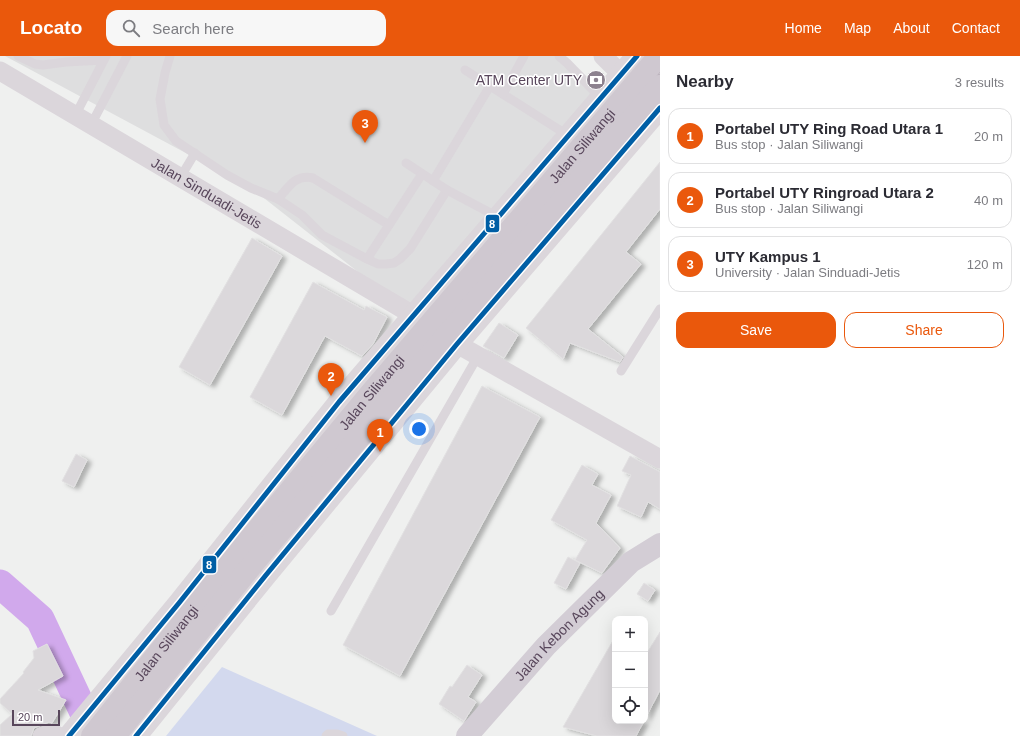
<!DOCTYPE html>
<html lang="en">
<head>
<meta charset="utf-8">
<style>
	body { margin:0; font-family:Arial,sans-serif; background:#f7f7f7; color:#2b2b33 }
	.controls { position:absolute; right:12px; bottom:12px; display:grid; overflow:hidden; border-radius:8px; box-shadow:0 4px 16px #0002 }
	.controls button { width:36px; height:36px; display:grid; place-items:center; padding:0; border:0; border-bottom:1px solid #e1e1e2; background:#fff; color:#2b2b33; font:20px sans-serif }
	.scale { position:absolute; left:12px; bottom:10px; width:48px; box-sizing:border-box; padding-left:4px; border:2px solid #58465b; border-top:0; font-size:11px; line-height:14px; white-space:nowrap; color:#58465b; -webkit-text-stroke:3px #fff; paint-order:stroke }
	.you { position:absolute; left:419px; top:373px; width:14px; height:14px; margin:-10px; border:3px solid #fff; border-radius:50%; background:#1a73e8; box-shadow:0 0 0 6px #1a73e833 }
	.badge { display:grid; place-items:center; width:26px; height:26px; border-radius:50%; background:#ea580c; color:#fff; font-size:13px; font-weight:700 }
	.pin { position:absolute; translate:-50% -33px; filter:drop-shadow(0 1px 2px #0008) }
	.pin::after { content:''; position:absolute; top:21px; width:14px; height:12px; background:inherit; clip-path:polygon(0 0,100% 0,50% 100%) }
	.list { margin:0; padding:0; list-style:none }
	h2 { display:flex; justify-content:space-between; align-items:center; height:52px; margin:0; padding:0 16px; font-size:17px }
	h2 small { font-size:13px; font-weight:400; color:#7c7c81 }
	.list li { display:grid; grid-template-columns:26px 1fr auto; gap:12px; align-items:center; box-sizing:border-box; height:56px; margin:0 8px 8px; padding:0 8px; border:1px solid #e1e1e2; border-radius:12px }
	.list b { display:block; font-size:15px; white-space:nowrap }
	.list p { margin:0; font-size:13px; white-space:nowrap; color:#7c7c81 }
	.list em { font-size:13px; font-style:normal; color:#7c7c81 }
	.actions { display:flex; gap:8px; padding:12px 16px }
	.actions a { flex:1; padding:9px 0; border:1px solid #ea580c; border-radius:12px; text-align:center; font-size:14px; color:#ea580c }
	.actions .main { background:#ea580c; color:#fff }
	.icon { flex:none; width:22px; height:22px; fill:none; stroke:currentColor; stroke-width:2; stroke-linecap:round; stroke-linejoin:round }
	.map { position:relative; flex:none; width:660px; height:680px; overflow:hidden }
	header { display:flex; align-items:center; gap:24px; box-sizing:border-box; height:56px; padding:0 20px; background:#ea580c; color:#fff }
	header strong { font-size:19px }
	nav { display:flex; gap:22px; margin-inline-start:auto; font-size:14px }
	.search { width:280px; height:36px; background:#f7f7f7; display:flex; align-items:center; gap:10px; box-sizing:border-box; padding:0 14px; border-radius:12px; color:#7c7c81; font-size:15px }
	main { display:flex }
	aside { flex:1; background:#fff }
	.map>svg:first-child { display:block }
	.education { fill:#dededf }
	.green { fill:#d3d9ee }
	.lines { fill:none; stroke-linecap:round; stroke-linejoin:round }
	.river { stroke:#d1a9ec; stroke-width:29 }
	.building { fill:#dbd8db; stroke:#e2e1e2; filter:url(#shadow) }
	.trunk-casing { stroke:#bdb4be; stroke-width:24 }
	.service { stroke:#dbd6db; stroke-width:9 }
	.minor { stroke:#dbd6db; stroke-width:19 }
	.tertiary { stroke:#dbd6db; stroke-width:22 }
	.primary { stroke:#d3cdd5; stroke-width:22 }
	.trunk { stroke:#cfc8d0; stroke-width:22 }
	.bus-1-casing { stroke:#fff; stroke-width:8 }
	.bus-1 { stroke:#005ea5; stroke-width:5 }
	.labels { text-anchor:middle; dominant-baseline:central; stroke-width:3; stroke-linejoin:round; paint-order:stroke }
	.poi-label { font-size:14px; fill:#58465b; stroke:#fff; text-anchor:end }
	.street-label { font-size:14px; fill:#58465b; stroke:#fff }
	.line-badge { stroke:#fff; stroke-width:1.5 }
	.badge-label { font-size:11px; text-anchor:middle; font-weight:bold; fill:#fff }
</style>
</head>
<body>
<header>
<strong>Locato</strong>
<div class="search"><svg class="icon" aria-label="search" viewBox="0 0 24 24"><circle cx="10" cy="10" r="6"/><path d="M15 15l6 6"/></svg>Search here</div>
<nav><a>Home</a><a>Map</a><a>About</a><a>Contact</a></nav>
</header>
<main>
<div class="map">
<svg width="660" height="680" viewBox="0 0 660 680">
	<defs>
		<filter id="shadow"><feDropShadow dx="4.5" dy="2.5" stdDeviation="2" flood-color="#0004"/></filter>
	</defs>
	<rect width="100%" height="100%" fill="#eff0ef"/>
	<path class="education" d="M5,0H558L601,42L413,259L251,132Z"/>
	<path class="green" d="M222,611L377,680H166Z"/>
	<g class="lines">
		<path class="river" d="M0,528L40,563L95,680"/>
	</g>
	<g class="building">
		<path d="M660,106V153L626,196L641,208L588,273L623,301L620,306L570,287L563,303L526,272Z"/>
		<path d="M252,182L282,200L210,329L179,311Z"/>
		<path d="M313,226L364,254L366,250L387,261L373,288L362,300L325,280L282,359L250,341Z"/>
		<path d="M499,267L518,279L504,302L483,290Z"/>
		<path d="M482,330L540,361L400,620L343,589Z"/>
		<path d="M76,398L87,404L74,431L62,425Z"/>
		<path d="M630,400L660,416V453L648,446L641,461L617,450L631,419L622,415Z"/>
		<path d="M582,409L598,418L592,429L611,439L596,467L620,492L602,517L575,504L587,484L551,464Z"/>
		<path d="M568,501L580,507L566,533L554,527Z"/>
		<path d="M644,527L655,534L648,545L637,538Z"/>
		<path d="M660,576V634L645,663V600Z"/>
		<path d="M615,581V665H644L636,680H597L563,671Z"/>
		<path d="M47,588L63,620L38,634L66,644L52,667L49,666L34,672L31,680H0V669L12,658L0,647V643L24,617L23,616L34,602L33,595Z"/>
		<path d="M467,609L482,619L468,641L476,646L464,665L439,648L450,630L452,631Z"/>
	</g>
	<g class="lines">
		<g class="trunk-casing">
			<g id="trunk">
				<path id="s3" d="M92,680L249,484L370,338L659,0"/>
				<path d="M115,680L253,508L364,376L660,30"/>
			</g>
		</g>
		<g class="service">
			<path d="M18,0L35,8L43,9L66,6L104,4"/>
			<path d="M170,0L165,17L160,43L164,69L176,85L227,119L251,132L278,143L302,159L322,179L367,203L378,208H386L394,207L400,203L410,193L447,134L498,161"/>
			<path d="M559,0L567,7L601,42"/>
			<path d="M465,14L569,80"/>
			<path d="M503,38L524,0"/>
			<path d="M75,60L106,0"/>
			<path d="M91,69L127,0"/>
			<path d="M406,107L447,134"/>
			<path d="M180,122L195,97"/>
			<path d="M433,125L490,30"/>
			<path d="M278,143C289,131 295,118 313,122L389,169"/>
			<path d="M367,203L422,118"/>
			<path d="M621,315L660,253"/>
			<path d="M331,555L478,300"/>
			<path d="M326,680L328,678H337L343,680"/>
		</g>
		<g class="minor">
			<path d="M603,0L621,18"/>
			<path id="s1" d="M0,15L413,259"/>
			<path d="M457,288L660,403"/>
			<path d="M42,680L52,677L58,680"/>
		</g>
		<g class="tertiary">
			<path d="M69,680L179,547L339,346L637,0"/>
			<path d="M136,680L266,519L457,288L660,52"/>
		</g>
		<path class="primary" id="s2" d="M467,680L546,590L631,506L660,488"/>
		<use href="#trunk" class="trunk"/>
		<g class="bus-1-casing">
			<g id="bus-1">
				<path d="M69,680L179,547L339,346L637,0"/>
				<path d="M136,680L266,519L457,288L660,52"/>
			</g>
		</g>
		<use href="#bus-1" class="bus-1"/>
	</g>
	<defs>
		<g id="bank-disc" transform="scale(1)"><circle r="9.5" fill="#8d828f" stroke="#fff"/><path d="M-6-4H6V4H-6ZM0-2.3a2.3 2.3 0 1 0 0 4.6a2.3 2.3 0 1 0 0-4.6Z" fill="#fff"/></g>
	</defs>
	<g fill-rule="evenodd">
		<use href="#bank-disc" x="596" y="24"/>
	</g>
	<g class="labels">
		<g class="poi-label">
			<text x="582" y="24">ATM Center UTY</text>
		</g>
		<g class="street-label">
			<text stroke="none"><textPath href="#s3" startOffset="767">Jalan Siliwangi</textPath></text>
			<text stroke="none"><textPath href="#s1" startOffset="240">Jalan Sinduadi-Jetis</textPath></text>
			<text stroke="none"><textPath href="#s3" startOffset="443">Jalan Siliwangi</textPath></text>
			<text stroke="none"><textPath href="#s2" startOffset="137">Jalan Kebon Agung</textPath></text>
			<text stroke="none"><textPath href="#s3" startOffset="119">Jalan Siliwangi</textPath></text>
		</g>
	</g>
	<g class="line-badge">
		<rect x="485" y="158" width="15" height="19" rx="4" fill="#005ea5"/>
		<rect x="202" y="499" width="15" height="19" rx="4" fill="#005ea5"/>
	</g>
	<g class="badge-label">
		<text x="492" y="172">8</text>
		<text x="209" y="513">8</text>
	</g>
</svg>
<div class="controls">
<button>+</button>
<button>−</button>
<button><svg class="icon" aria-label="locate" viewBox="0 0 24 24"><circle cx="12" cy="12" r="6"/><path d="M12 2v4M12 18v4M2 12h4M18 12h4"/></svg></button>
</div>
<div class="scale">20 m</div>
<div class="you"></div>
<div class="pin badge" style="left:380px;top:396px">1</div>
<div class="pin badge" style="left:331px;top:340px">2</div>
<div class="pin badge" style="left:365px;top:87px">3</div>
</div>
<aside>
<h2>Nearby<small>3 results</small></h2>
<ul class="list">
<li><span class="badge">1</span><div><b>Portabel UTY Ring Road Utara 1</b><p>Bus stop · Jalan Siliwangi</p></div><em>20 m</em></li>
<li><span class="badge">2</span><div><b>Portabel UTY Ringroad Utara 2</b><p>Bus stop · Jalan Siliwangi</p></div><em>40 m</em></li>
<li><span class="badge">3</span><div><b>UTY Kampus 1</b><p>University · Jalan Sinduadi-Jetis</p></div><em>120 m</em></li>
</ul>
<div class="actions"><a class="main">Save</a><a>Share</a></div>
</aside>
</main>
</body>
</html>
